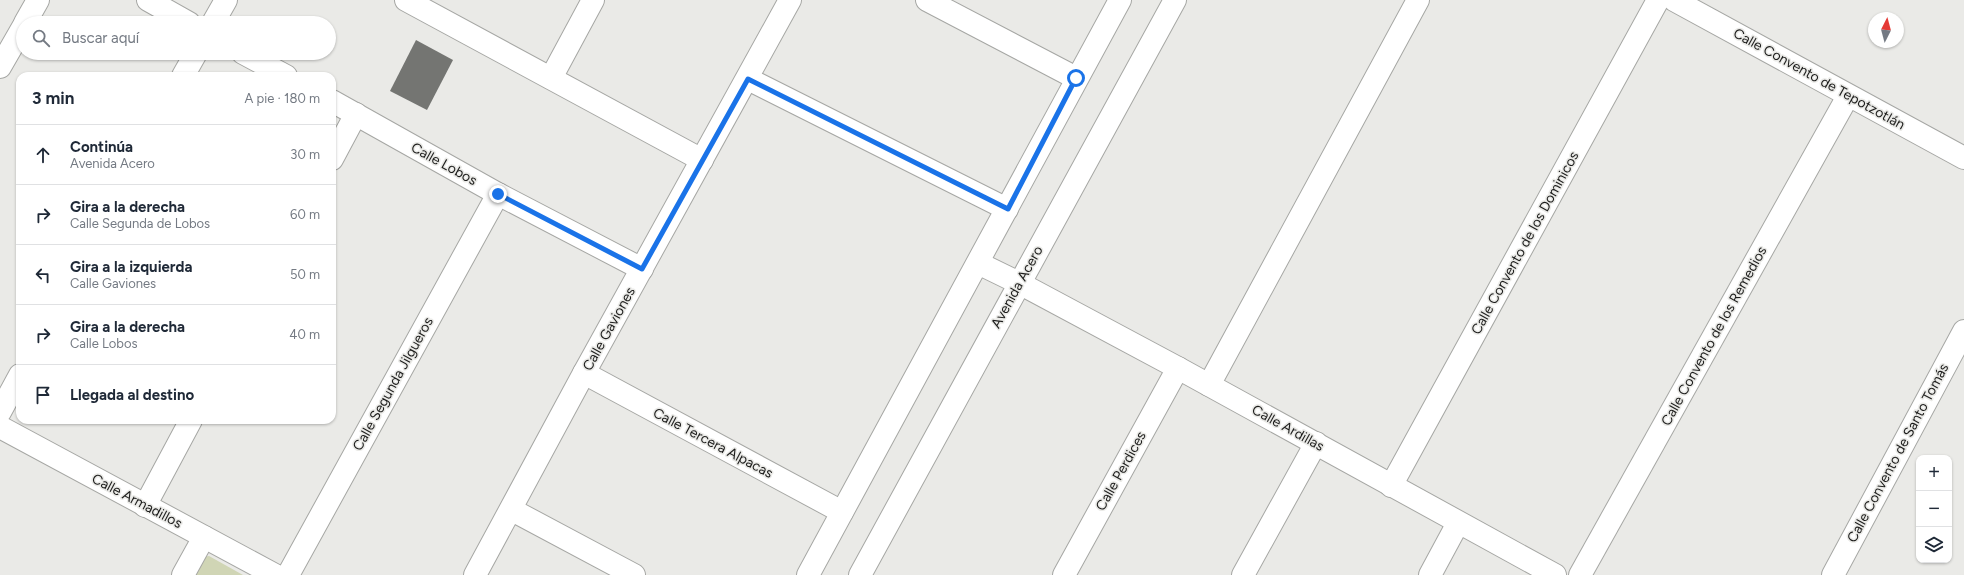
<!DOCTYPE html>
<html lang="es">
<head>
<meta charset="utf-8">
<style>
	body { margin:0; font-family:Figtree,sans-serif; background:#f2f2f3; color:#1f2937 }
	.controls { position:absolute; right:12px; bottom:12px; display:grid; overflow:hidden; border-radius:8px; box-shadow:0 1px 3px #0004 }
	.controls button { width:36px; height:36px; display:grid; place-items:center; padding:0; border:0; border-bottom:1px solid #e0e1e3; background:#fff; color:#1f2937; font:20px sans-serif }
	.compass { position:absolute; left:1868px; top:12px; width:36px; height:36px; border-radius:50%; background:#fff; box-shadow:0 1px 3px #0004; rotate:6deg }
	.stop { position:absolute; width:12px; height:12px; margin:-9px; border:3px solid #1a73e8; border-radius:50%; background:#fff }
	.stop.end { background:#1a73e8; border-color:#fff; box-shadow:0 1px 4px #0008 }
	.list { margin:0; padding:0; list-style:none }
	h2 { display:flex; justify-content:space-between; align-items:center; height:52px; margin:0; padding:0 16px; font-size:17px }
	h2 small { font-size:13px; font-weight:400; color:#747a83 }
	.list li { display:grid; grid-template-columns:26px 1fr auto; gap:12px; align-items:center; box-sizing:border-box; height:60px; padding:0 16px; border-top:1px solid #e0e1e3 }
	.list b { display:block; font-size:15px; white-space:nowrap }
	.list p { margin:0; font-size:13px; white-space:nowrap; color:#747a83 }
	.list em { font-size:13px; font-style:normal; color:#747a83 }
	.icon { flex:none; width:22px; height:22px; fill:none; stroke:currentColor; stroke-width:2; stroke-linecap:round; stroke-linejoin:round }
	.map { position:relative; flex:none; width:1964px; height:575px; overflow:hidden }
	.search { position:absolute; background:#fff; box-shadow:0 1px 3px #0004; left:16px; top:16px; width:320px; height:44px; display:flex; align-items:center; gap:10px; box-sizing:border-box; padding:0 14px; border-radius:22px; color:#747a83; font-size:15px }
	.panel { position:absolute; background:#fff; box-shadow:0 1px 3px #0004; left:16px; top:72px; width:320px; height:352px; border-radius:12px }
	.map>svg:first-child { display:block }
	.green { fill:#d0d5b5 }
	.building { fill:#747572 }
	.lines { fill:none; stroke-linecap:round; stroke-linejoin:round }
	.minor-casing { stroke:#a6a7a4; stroke-width:24 }
	.minor { stroke:#fff; stroke-width:22 }
	.route { stroke:#1a73e8; stroke-width:5 }
	.labels { text-anchor:middle; dominant-baseline:central; stroke-width:3; stroke-linejoin:round; paint-order:stroke }
	.street-label { font-size:14px; fill:#1c1c1b; stroke:#eaeae7 }
</style>
</head>
<body>
<div class="map">
<svg width="1964" height="575" viewBox="0 0 1964 575">
	<rect width="100%" height="100%" fill="#eaeae7"/>
	<path class="green" d="M209,556L243,575H194L203,557Z"/>
	<path class="building" d="M416,40L453,60L427,110L390,91Z"/>
	<g class="lines">
		<g class="minor-casing">
			<g id="minor">
				<path d="M148,0L189,23"/>
				<path d="M406,0L702,160"/>
				<path d="M927,0L1076,78"/>
				<path d="M1674,0L1964,158"/>
				<path d="M25,23L38,0"/>
				<path d="M213,23L226,0"/>
				<path d="M243,53L286,76"/>
				<path d="M0,67L23,27"/>
				<path d="M183,76L196,53"/>
				<path d="M551,78L593,0"/>
				<path d="M748,79L1007,209"/>
				<path d="M332,101L498,194L642,269"/>
				<path d="M332,159L356,114"/>
				<path d="M978,263L1019,283L1178,368L1555,575"/>
				<path d="M584,373L842,512"/>
				<path d="M1209,385L1418,0"/>
				<path d="M0,412L20,375"/>
				<path d="M0,427L275,575"/>
				<path d="M1391,486L1658,0"/>
				<path d="M145,506L191,420"/>
				<path d="M512,510L634,575"/>
				<path d="M183,575L204,537"/>
				<path d="M288,575L498,194"/>
				<path d="M475,575L584,373L790,0"/>
				<path d="M808,575L1120,0"/>
				<path d="M860,575L1175,0"/>
				<path d="M1064,575L1178,368"/>
				<path d="M1243,575L1316,443"/>
				<path d="M1430,575L1458,523"/>
				<path d="M1580,575L1848,96"/>
				<path d="M1833,575L1964,331"/>
			</g>
		</g>
		<use href="#minor" class="minor"/>
	</g>
	<g class="lines">
		<path class="route" d="M498,194L642,269L748,79L1008,209L1076,78"/>
	</g>
	<g class="labels">
		<g class="street-label">
			<text transform="translate(1819 79) rotate(29)">Calle Convento de Tepotzotlán</text>
			<text transform="translate(444 164) rotate(29)">Calle Lobos</text>
			<text transform="translate(1525 243) rotate(-61)">Calle Convento de los Dominicos</text>
			<text transform="translate(1017 287) rotate(-61)">Avenida Acero</text>
			<text transform="translate(609 329) rotate(-61)">Calle Gaviones</text>
			<text transform="translate(1714 336) rotate(-61)">Calle Convento de los Remedios</text>
			<text transform="translate(393 384) rotate(-61)">Calle Segunda Jilgueros</text>
			<text transform="translate(1288 428) rotate(29)">Calle Ardillas</text>
			<text transform="translate(713 443) rotate(28)">Calle Tercera Alpacas</text>
			<text transform="translate(1898 453) rotate(-62)">Calle Convento de Santo Tomás</text>
			<text transform="translate(1121 471) rotate(-61)">Calle Perdices</text>
			<text transform="translate(137 501) rotate(28)">Calle Armadillos</text>
		</g>
	</g>
</svg>
<div class="controls">
<button>+</button>
<button>−</button>
<button><svg class="icon" aria-label="layers" viewBox="0 0 24 24"><path d="M12 4l9 5-9 5-9-5zM3 14l9 5 9-5"/></svg></button>
</div>
<svg class="compass" viewBox="-18 -18 36 36"><path d="M0-13l5 13h-10z" fill="#e53935"/><path d="M0 13l5-13h-10z" fill="#747a83"/></svg>
<div class="stop" style="left:1076px;top:78px"></div>
<div class="stop end" style="left:498px;top:194px"></div>
<div class="search"><svg class="icon" aria-label="search" viewBox="0 0 24 24"><circle cx="10" cy="10" r="6"/><path d="M15 15l6 6"/></svg>Buscar aquí</div>
<section class="panel">
<h2>3 min<small>A pie · 180 m</small></h2>
<ul class="list">
<li><svg class="icon" aria-label="ahead" viewBox="0 0 24 24"><path d="M12 20V5M6 11l6-6 6 6"/></svg><div><b>Continúa</b><p>Avenida Acero</p></div><em>30 m</em></li>
<li><svg class="icon" aria-label="right" viewBox="0 0 24 24"><path d="M7 20v-9h11M14 6l5 5-5 5"/></svg><div><b>Gira a la derecha</b><p>Calle Segunda de Lobos</p></div><em>60 m</em></li>
<li><svg class="icon" aria-label="left" viewBox="0 0 24 24"><path d="M17 20v-9H6M10 6l-5 5 5 5"/></svg><div><b>Gira a la izquierda</b><p>Calle Gaviones</p></div><em>50 m</em></li>
<li><svg class="icon" aria-label="right" viewBox="0 0 24 24"><path d="M7 20v-9h11M14 6l5 5-5 5"/></svg><div><b>Gira a la derecha</b><p>Calle Lobos</p></div><em>40 m</em></li>
<li><svg class="icon" aria-label="arrive" viewBox="0 0 24 24"><path d="M6 21V4h12l-3 4 3 4H6"/></svg><div><b>Llegada al destino</b></div></li>
</ul>
</section>
</div>
</body>
</html>
